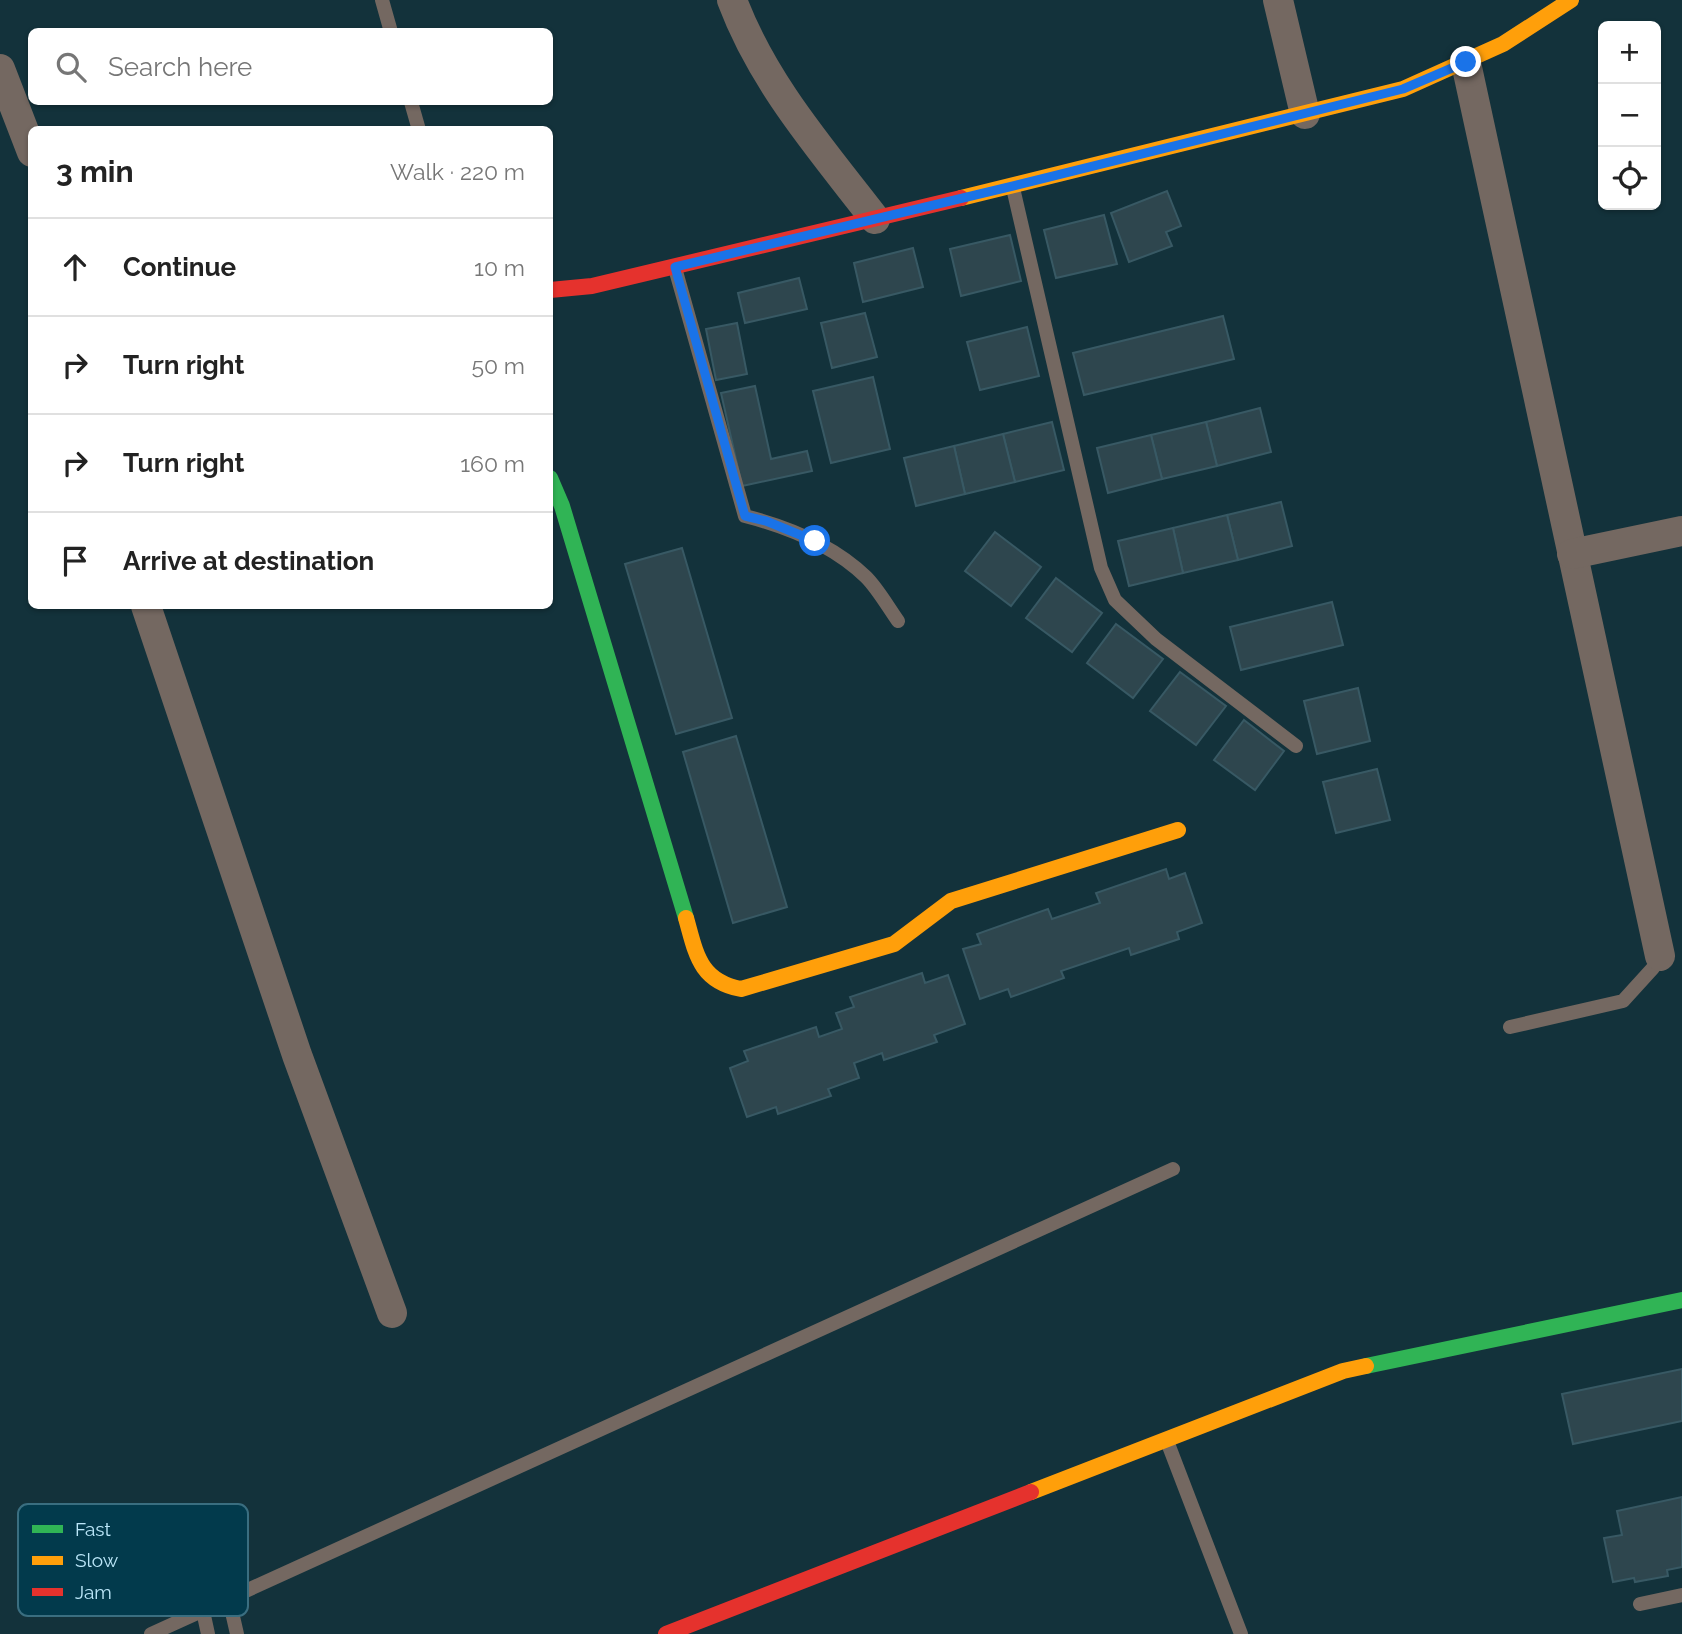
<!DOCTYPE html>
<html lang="en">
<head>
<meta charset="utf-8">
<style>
	body { margin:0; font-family:Raleway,sans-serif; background:#f2f2f2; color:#222 }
	.controls { position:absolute; right:21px; top:21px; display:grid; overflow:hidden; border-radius:10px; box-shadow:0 2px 5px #0004 }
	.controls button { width:63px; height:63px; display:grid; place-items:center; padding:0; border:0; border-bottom:2px solid #e0e0e0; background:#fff; color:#222; font:35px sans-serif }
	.stop { position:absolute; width:21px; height:21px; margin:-16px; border:5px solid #1a73e8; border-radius:50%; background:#fff }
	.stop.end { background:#1a73e8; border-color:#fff; box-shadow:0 2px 7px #0008 }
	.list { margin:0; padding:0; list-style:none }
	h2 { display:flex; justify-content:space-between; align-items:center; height:91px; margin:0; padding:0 28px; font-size:30px }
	h2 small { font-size:23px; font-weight:400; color:#767676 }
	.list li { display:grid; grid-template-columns:46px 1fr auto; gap:21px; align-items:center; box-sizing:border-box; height:98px; padding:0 28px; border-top:2px solid #e0e0e0 }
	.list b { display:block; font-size:26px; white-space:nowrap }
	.list em { font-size:23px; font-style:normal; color:#767676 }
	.icon { flex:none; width:38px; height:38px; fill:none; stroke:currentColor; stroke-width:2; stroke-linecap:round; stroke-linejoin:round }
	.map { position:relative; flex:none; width:1682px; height:1634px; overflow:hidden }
	.search { position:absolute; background:#fff; box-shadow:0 2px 5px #0004; left:28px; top:28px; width:525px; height:77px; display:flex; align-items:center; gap:18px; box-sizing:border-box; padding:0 24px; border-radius:10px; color:#767676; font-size:26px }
	.panel { position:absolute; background:#fff; box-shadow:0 2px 5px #0004; left:28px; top:126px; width:525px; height:483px; border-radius:10px }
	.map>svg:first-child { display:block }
	.building { fill:#2e464e; stroke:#385964; stroke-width:2 }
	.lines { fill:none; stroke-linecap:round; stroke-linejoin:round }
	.lane { stroke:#746861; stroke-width:14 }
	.street { stroke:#746861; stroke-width:30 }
	.fast { stroke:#30b455; stroke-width:16 }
	.slow { stroke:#ff9f0a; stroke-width:16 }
	.jam { stroke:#e5322d; stroke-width:16 }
	.route { stroke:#1a73e8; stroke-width:9 }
	.key { fill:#023a4c; stroke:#3a6e80; stroke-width:2 }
	.key-label { font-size:19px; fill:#bce7f9 }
</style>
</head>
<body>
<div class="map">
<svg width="1682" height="1634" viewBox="0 0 1682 1634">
	<rect width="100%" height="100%" fill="#13323b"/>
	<g class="building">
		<path d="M1167,191L1181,226L1166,232L1172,246L1129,262L1111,213Z"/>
		<path d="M1104,215L1117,264L1056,278L1044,230Z"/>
		<path d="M1010,235L1021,281L961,296L950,249Z"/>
		<path d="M913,248L923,287L863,302L854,263Z"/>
		<path d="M799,278L807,309L745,323L738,293Z"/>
		<path d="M865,313L877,357L832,368L821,323Z"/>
		<path d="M1223,316L1234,359L1084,395L1073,353Z"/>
		<path d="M737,323L747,374L716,380L706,329Z"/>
		<path d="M1027,327L1039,376L980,390L967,342Z"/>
		<path d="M873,377L890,449L831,463L813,391Z"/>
		<path d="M755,386L771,459L807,451L812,471L742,486L721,393Z"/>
		<path d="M1260,408L1271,452L1217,466L1206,422Z"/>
		<path d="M1052,422L1064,470L1015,482L1003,434Z"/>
		<path d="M1206,422L1217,466L1162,479L1151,435Z"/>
		<path d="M1003,434L1015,482L965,494L954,446Z"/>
		<path d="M1151,435L1162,479L1108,493L1097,448Z"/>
		<path d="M954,446L965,494L916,506L904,458Z"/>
		<path d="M1281,502L1292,546L1238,560L1227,515Z"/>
		<path d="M1227,515L1238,560L1183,573L1173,528Z"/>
		<path d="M1173,528L1183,573L1129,586L1118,541Z"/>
		<path d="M995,532L1041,567L1011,606L965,571Z"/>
		<path d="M682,548L732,718L676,734L625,564Z"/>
		<path d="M1056,578L1102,613L1072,652L1026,618Z"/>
		<path d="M1332,602L1343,645L1241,670L1230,627Z"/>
		<path d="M1116,624L1163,659L1133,698L1087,663Z"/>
		<path d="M1180,672L1226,706L1196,745L1150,711Z"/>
		<path d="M1358,688L1370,741L1317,754L1304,701Z"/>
		<path d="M1244,720L1284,751L1255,790L1214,760Z"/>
		<path d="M736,736L787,907L733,923L683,752Z"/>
		<path d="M1377,769L1390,820L1336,833L1323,782Z"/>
		<path d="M1166,869L1169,879L1185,873L1202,923L1177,932L1179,939L1131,955L1129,948L1061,971L1064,978L1011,997L1008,989L980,999L963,949L981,944L977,934L1048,909L1052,919L1100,903L1096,893Z"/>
		<path d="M922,973L925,983L948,975L965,1024L934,1035L937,1042L884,1060L882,1053L854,1063L859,1078L828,1089L831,1096L778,1114L776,1107L747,1117L730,1068L748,1061L744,1051L816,1027L819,1037L842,1029L836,1013L854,1007L850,997Z"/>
		<path d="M1682,1369V1421L1573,1444L1562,1394Z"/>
		<path d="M1682,1497V1567L1667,1570L1668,1576L1635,1582L1634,1578L1613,1582L1604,1538L1622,1535L1617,1511Z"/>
	</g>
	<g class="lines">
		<g class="lane">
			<path d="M382,0L391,32"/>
			<path d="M411,102L419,130"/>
			<path d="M1013,188L1101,568L1115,600L1156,639L1296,746"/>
			<path d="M675,268L745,516C788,527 833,545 866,577C878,589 888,607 898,621"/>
			<path d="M1510,1027L1623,1001L1653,968L1660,956"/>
			<path d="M1167,1441L1241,1634"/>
			<path d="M229,1599L237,1634"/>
			<path d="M1640,1604L1682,1595"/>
			<path d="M203,1611L208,1634"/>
			<path d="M151,1634L1173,1169"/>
		</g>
		<g class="street">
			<path d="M732,0C763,83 821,149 875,219"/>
			<path d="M1278,0L1305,114"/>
			<path d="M1466,63L1660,956"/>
			<path d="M0,69L32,152"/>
			<path d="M1572,554L1682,531"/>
			<path d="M146,606L297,1055L392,1313"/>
		</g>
		<g class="fast">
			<path d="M550,478L562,506L686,918"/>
			<path d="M1366,1366L1682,1300"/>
		</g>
		<g class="slow">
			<path d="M961,198L1403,89L1503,44L1571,0"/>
			<path d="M686,918C696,953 699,981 741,989L894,944L951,901L1178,830"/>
			<path d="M1031,1492L1343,1371L1366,1366"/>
		</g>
		<g class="jam">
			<path d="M550,290L592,286L961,198"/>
			<path d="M666,1634L1031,1492"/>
		</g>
	</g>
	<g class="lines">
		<path class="route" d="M815,541L766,521L745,516L675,267L1013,186L1403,89L1466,62"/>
	</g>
	<rect x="18" y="1504" width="230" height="112" rx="10" class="key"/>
	<rect x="32" y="1525" width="31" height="8" fill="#30b455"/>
	<rect x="32" y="1556" width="31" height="9" fill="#ff9f0a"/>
	<rect x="32" y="1588" width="31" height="8" fill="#e5322d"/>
	<g class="key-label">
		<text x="75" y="1536">Fast</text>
		<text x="75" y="1567">Slow</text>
		<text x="75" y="1599">Jam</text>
	</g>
</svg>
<div class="controls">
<button>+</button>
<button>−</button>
<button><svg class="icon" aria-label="locate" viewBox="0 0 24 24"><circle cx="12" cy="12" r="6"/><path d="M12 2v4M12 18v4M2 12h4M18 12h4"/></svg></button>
</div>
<div class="stop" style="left:815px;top:541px"></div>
<div class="stop end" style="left:1466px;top:62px"></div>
<div class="search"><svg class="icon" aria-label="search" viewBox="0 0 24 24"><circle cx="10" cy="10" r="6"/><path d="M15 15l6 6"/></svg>Search here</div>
<section class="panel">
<h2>3 min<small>Walk · 220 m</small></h2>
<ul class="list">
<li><svg class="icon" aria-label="ahead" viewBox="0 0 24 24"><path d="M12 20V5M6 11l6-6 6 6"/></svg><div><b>Continue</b></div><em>10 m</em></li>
<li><svg class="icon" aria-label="right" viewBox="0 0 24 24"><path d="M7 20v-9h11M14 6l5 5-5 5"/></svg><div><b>Turn right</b></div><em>50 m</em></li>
<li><svg class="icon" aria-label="right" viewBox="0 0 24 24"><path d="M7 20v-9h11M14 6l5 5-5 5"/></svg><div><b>Turn right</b></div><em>160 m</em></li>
<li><svg class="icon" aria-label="arrive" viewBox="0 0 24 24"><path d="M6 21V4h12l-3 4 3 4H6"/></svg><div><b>Arrive at destination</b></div></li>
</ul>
</section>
</div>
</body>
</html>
